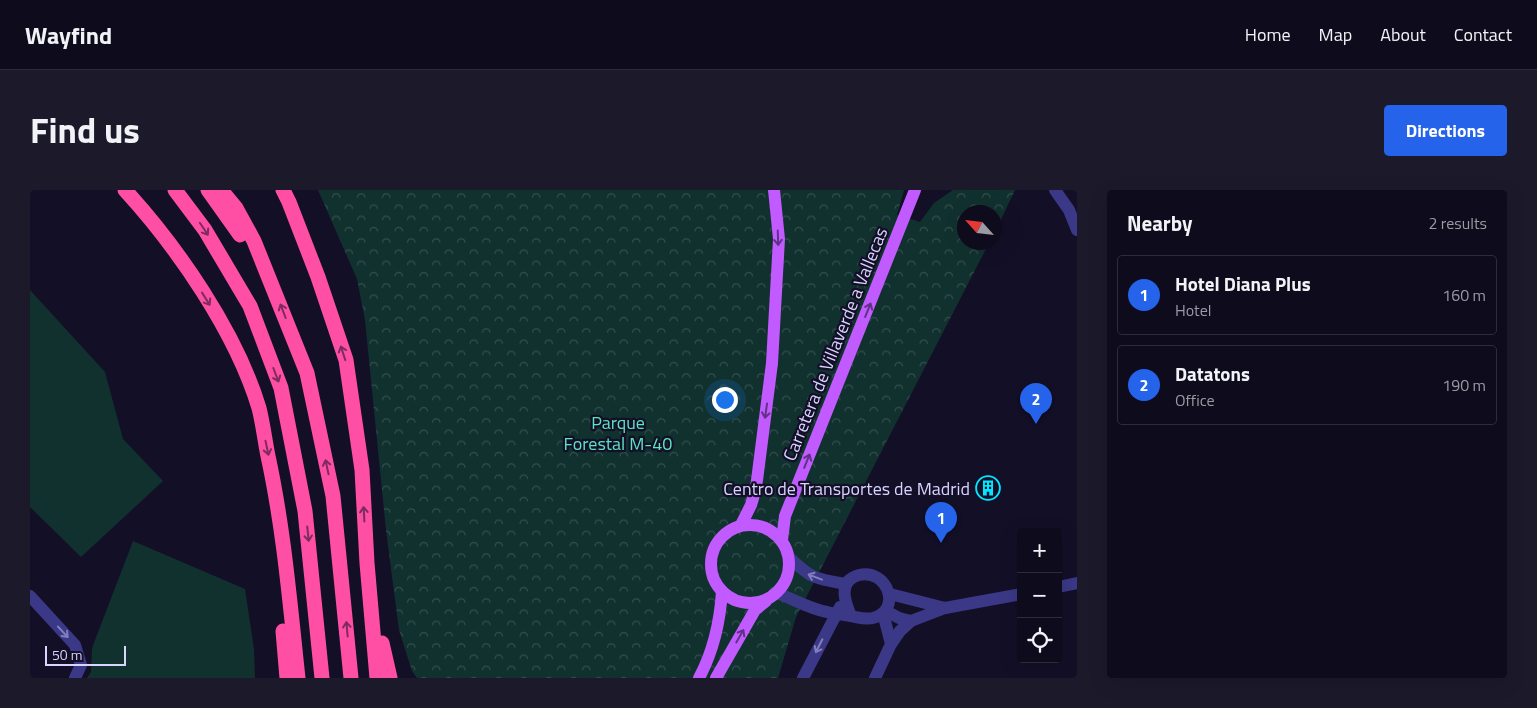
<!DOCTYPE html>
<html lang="en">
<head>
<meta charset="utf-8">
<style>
	body { margin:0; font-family:"Titillium Web",sans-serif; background:#1c192a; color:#f1f3f6 }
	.controls { position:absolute; right:15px; bottom:15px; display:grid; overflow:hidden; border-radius:5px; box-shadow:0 5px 20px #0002 }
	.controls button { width:45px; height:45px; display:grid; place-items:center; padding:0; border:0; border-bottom:1px solid #2e2b3b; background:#0e0b1d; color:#f1f3f6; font:25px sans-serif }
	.compass { position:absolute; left:927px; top:15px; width:45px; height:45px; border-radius:50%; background:#0e0b1d; box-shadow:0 5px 20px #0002; rotate:297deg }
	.scale { position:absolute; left:15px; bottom:12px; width:81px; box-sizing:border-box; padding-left:5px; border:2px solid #d9d4ff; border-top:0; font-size:14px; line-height:18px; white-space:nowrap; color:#d9d4ff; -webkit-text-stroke:4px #130f27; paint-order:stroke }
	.you { position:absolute; left:694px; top:209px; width:18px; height:18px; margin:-12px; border:4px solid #fff; border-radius:50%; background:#1a73e8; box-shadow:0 0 0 8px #1a73e833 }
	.badge { display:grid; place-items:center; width:32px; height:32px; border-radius:50%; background:#2563eb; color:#fff; font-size:16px; font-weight:700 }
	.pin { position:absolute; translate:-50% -41px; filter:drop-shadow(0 1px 2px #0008) }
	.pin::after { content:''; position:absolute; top:26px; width:18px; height:15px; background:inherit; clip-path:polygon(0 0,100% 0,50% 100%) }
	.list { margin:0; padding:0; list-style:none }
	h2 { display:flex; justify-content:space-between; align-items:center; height:65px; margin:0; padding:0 20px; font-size:21px }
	h2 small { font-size:16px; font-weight:400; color:#9b9ba4 }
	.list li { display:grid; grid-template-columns:32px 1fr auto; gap:15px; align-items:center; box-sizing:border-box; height:80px; margin:0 10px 10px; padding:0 10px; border:1px solid #2e2b3b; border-radius:5px }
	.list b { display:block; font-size:19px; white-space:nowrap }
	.list p { margin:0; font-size:16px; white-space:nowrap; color:#9b9ba4 }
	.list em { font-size:16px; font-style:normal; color:#9b9ba4 }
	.icon { flex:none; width:28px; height:28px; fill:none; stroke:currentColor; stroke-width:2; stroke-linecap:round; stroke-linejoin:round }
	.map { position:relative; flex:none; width:1047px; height:488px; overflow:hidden; border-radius:5px }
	header { display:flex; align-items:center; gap:30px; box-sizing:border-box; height:70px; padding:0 25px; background:#0e0b1d; border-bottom:1px solid #2e2b3b }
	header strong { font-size:24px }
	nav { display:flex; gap:28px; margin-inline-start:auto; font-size:18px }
	.intro { display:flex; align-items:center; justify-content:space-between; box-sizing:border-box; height:120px; padding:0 30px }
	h1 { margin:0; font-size:35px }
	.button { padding:12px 22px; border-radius:5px; background:#2563eb; color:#fff; font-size:18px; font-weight:700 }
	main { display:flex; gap:30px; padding:0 30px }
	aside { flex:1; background:#0e0b1d; border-radius:5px; box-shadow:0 5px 20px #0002 }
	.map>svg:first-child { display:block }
	.green { fill:#11312f }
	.forest { fill:url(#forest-crowns) }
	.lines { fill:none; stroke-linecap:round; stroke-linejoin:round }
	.minor { stroke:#3b3887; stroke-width:12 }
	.major { stroke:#c15bff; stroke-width:12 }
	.highway { stroke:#ff4fa4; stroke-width:15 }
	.oneway { stroke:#7d2c5f }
	.oneway2 { stroke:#613188 }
	.oneway3 { stroke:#827ebd }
	.labels { text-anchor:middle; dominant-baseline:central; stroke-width:4.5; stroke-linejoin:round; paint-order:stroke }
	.street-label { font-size:18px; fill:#d9d4ff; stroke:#130f27 }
	.park-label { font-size:18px; fill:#5ce3c1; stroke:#130f27 }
	.poi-label { font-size:18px; fill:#d9d4ff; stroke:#130f27; text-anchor:end }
</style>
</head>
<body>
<header>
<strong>Wayfind</strong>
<nav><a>Home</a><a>Map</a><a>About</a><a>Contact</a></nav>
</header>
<div class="intro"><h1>Find us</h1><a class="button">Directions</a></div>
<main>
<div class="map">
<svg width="1047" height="488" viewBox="0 0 1047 488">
	<defs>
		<pattern id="forest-crowns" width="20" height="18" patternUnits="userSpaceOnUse" patternTransform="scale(1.25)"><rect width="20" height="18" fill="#11312f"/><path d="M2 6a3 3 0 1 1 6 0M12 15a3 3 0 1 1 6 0" fill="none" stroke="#334e4e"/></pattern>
	</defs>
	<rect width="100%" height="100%" fill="#130f27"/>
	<g class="green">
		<path d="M0,100L75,182L93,249L133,291L51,367L0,317Z"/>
		<path d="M103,351L215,399L224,459L225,488H57L61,482L62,458Z"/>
	</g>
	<path class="forest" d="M288,0H874L867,25L890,32L904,13L923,0H985L965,42L964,22H934V52L959,53L766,427L748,488H387L382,481L369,440L356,340L335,130L327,89Z"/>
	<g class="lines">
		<g class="minor">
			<path d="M1025,0L1039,20L1047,40"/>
			<path d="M759,367C781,389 786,389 816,394"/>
			<path d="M1028,397L1047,393"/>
			<path d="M747,403C763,409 780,419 797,422C805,424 812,424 820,426C827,427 835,430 843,428C873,420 857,378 829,385C807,391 815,412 821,426"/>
			<path d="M860,404L915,418"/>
			<path d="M0,406L45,455L51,475L45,488"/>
			<path d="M856,421L869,428L881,431L915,418L991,404"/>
			<path d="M861,454L870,441L881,431"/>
			<path d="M773,488L810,417"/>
			<path d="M845,488L861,454L853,423"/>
		</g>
		<g class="major">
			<circle cx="720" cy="374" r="39"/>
			<path d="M711,335L721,315L726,298L742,173L749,49L744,0"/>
			<path d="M752,350L755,326L885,0"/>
			<path d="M669,488C684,460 690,433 692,401"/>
			<path d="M686,488L725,420L736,411"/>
		</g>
		<g class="highway">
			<path d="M95,0C148,58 206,142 229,218C233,234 235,251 238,266C254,340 260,414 268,488"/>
			<path d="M145,0L175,40L220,116L251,198L275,321L292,488"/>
			<path d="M178,0L210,45"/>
			<path d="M191,0L206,18L224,51L277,183L303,306L321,488"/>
			<path d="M253,0L259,12L288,87L316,170L332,280L337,373L347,488"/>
			<path d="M253,441L257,488"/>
			<path d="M352,453L360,488"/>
		</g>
	</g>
	<defs><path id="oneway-shaft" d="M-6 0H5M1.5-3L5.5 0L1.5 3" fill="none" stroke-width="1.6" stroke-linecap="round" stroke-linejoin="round" transform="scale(1.25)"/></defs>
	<g class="oneway">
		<use href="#oneway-shaft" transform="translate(174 39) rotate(56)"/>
		<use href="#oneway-shaft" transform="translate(176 109) rotate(58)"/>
		<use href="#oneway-shaft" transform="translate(253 121) rotate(-111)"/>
		<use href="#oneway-shaft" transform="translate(313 163) rotate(-108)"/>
		<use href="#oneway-shaft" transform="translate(246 185) rotate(69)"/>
		<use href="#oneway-shaft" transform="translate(237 258) rotate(78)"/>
		<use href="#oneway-shaft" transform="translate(297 277) rotate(-102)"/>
		<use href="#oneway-shaft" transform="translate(334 324) rotate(-93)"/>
		<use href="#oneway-shaft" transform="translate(278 344) rotate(84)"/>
		<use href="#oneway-shaft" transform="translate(317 439) rotate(-95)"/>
	</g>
	<g class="oneway2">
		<use href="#oneway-shaft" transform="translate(748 48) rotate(88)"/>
		<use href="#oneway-shaft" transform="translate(838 120) rotate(-68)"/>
		<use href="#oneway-shaft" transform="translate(736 221) rotate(98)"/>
		<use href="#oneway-shaft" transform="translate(777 271) rotate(-68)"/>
		<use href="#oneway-shaft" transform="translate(710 446) rotate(-60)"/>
	</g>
	<g class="oneway3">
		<use href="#oneway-shaft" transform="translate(785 387) rotate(-159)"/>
		<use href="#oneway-shaft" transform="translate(33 442) rotate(47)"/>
		<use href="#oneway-shaft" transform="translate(789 456) rotate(117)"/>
	</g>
	<defs>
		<g id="building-ring" transform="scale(1.25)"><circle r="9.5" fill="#130f27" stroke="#00e7ff" stroke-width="1.5"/><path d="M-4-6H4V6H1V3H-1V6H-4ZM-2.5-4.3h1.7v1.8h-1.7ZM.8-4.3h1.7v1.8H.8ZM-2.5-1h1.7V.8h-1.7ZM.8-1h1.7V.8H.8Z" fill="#00e7ff"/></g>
	</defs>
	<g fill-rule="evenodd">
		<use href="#building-ring" x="958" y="298"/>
	</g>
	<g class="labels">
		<g class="street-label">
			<text transform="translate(805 154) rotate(-68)">Carretera de Villaverde a Vallecas</text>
		</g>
		<g class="park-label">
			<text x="588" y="232">Parque<tspan x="588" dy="21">Forestal M-40</tspan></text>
		</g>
		<g class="poi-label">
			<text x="940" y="298">Centro de Transportes de Madrid</text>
		</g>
	</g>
</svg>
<div class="controls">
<button>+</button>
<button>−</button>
<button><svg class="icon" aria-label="locate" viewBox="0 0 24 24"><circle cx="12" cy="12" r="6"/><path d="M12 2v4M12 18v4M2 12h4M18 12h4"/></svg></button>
</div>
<svg class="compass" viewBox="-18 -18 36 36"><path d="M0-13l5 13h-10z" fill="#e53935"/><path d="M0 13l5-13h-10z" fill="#9b9ba4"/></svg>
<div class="scale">50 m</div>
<div class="you"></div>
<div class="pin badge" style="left:911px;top:353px">1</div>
<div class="pin badge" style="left:1006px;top:234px">2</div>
</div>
<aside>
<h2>Nearby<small>2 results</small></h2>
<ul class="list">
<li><span class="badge">1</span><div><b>Hotel Diana Plus</b><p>Hotel</p></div><em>160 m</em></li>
<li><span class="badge">2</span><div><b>Datatons</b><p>Office</p></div><em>190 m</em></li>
</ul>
</aside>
</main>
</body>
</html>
